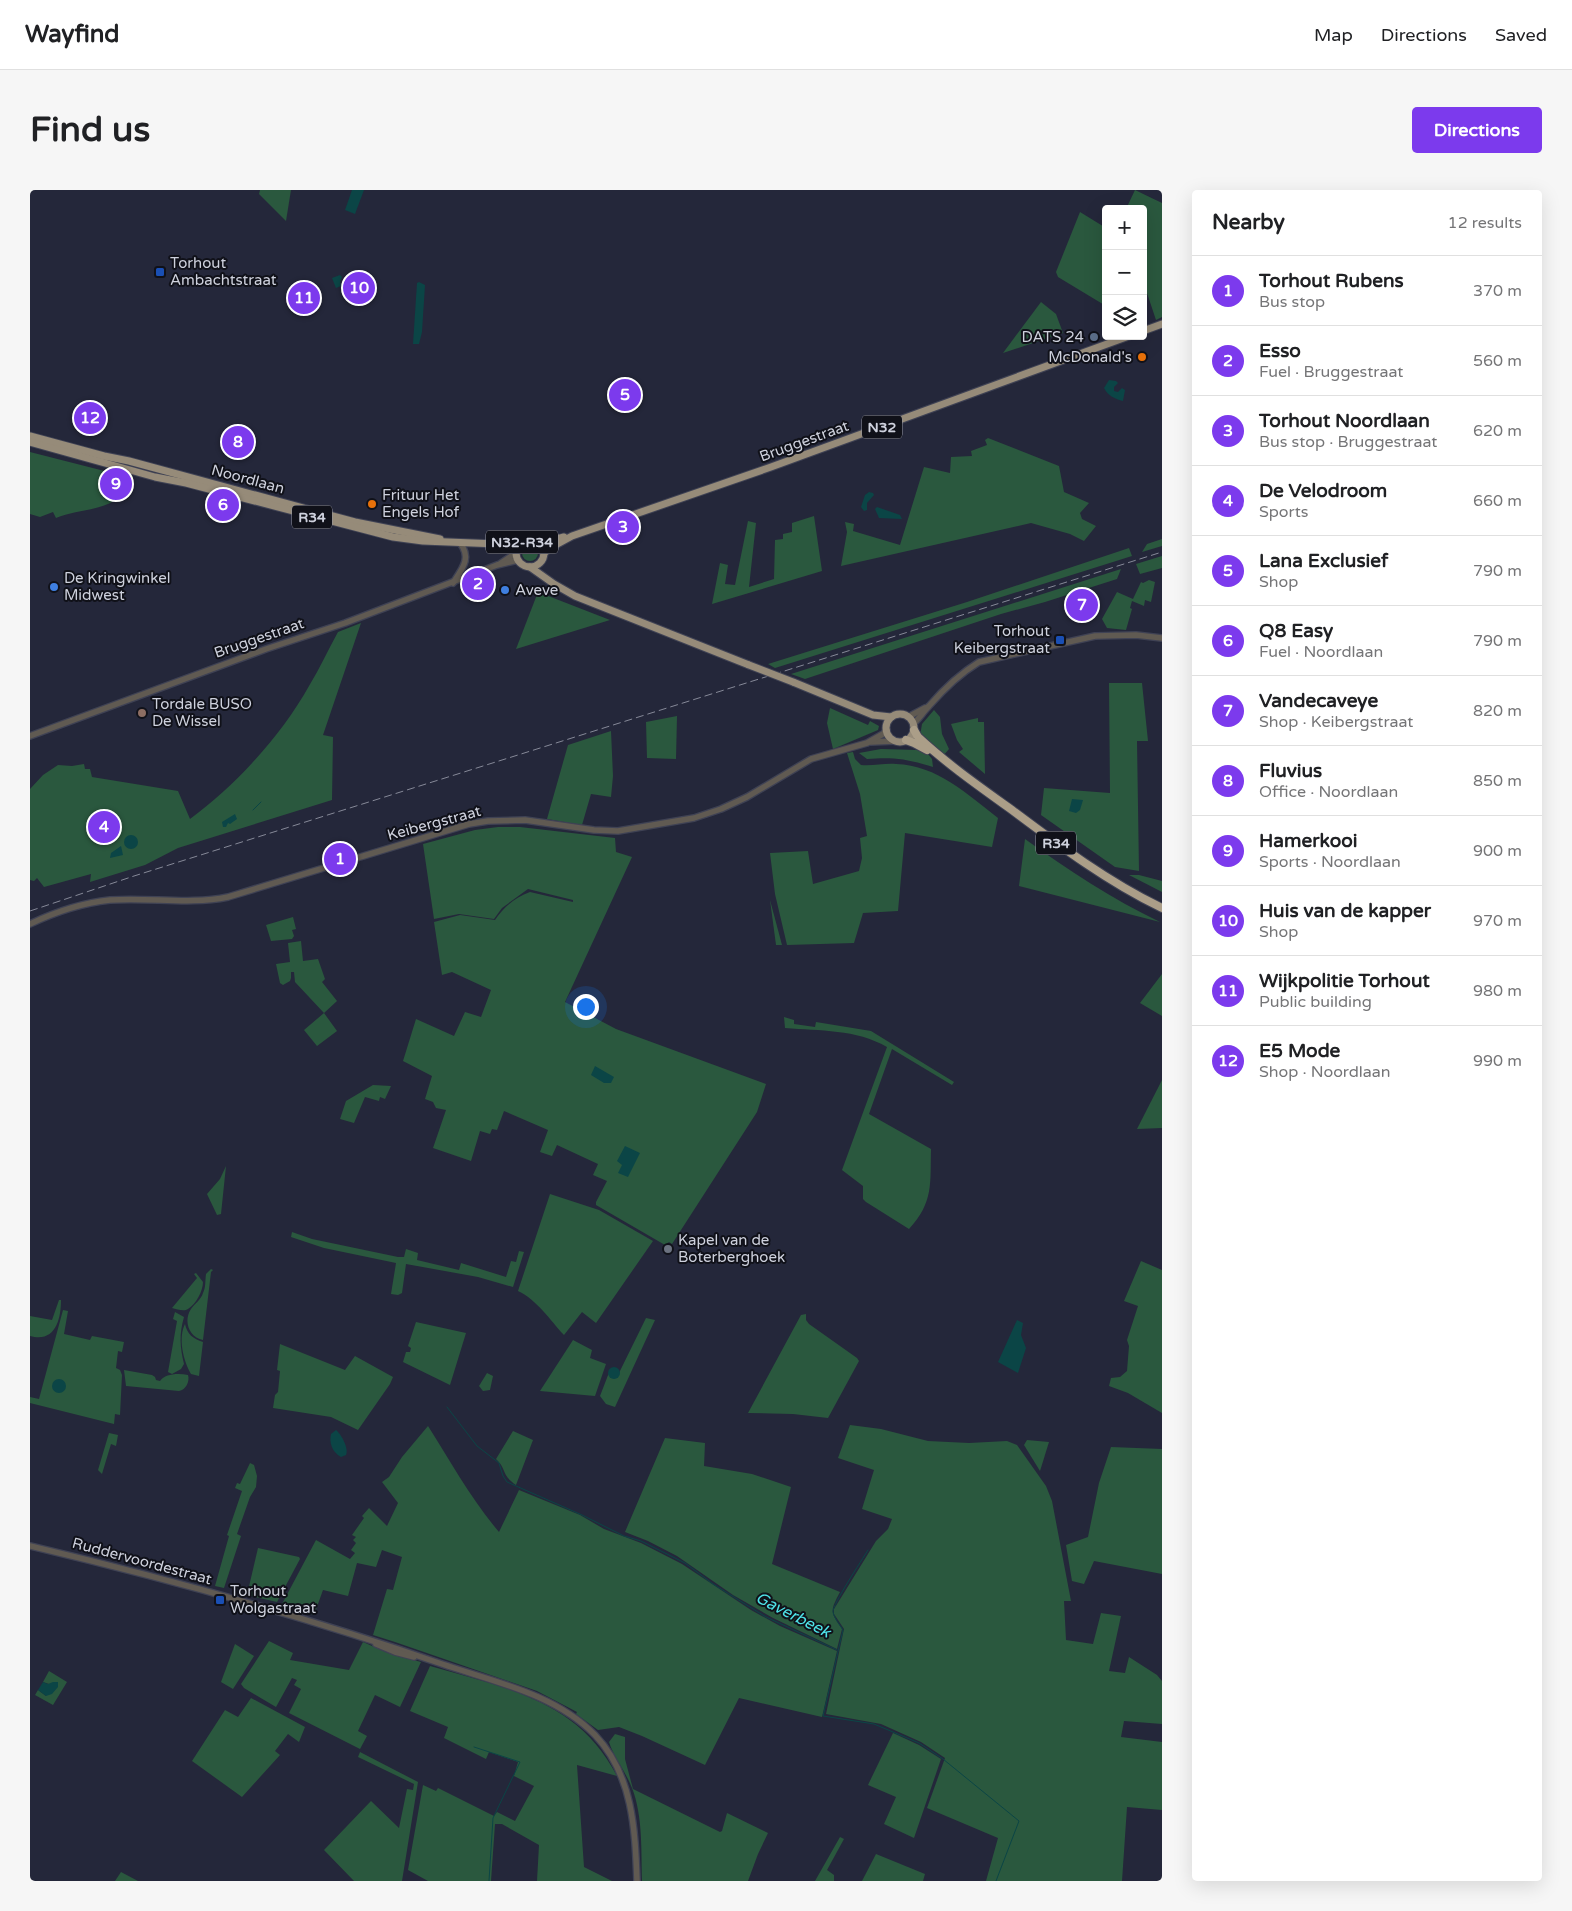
<!DOCTYPE html>
<html lang="en">
<head>
<meta charset="utf-8">
<style>
	body { margin:0; font-family:"Varela Round",sans-serif; background:#f6f6f6; color:#202124 }
	.controls { position:absolute; right:15px; top:15px; display:grid; overflow:hidden; border-radius:5px; box-shadow:0 5px 20px #0002 }
	.controls button { width:45px; height:45px; display:grid; place-items:center; padding:0; border:0; border-bottom:1px solid #e0e0e0; background:#fff; color:#202124; font:25px sans-serif }
	.you { position:absolute; left:555px; top:816px; width:18px; height:18px; margin:-12px; border:4px solid #fff; border-radius:50%; background:#1a73e8; box-shadow:0 0 0 8px #1a73e833 }
	.badge { display:grid; place-items:center; width:32px; height:32px; border-radius:50%; background:#7c3aed; color:#fff; font-size:16px; font-weight:700 }
	.pin { position:absolute; translate:-50% -50%; border:2px solid #fff; box-shadow:0 1px 5px #0006 }
	.list { margin:0; padding:0; list-style:none }
	h2 { display:flex; justify-content:space-between; align-items:center; height:65px; margin:0; padding:0 20px; font-size:21px }
	h2 small { font-size:16px; font-weight:400; color:#757577 }
	.list li { display:grid; grid-template-columns:32px 1fr auto; gap:15px; align-items:center; box-sizing:border-box; height:70px; padding:0 20px; border-top:1px solid #e0e0e0 }
	.list b { display:block; font-size:19px; white-space:nowrap }
	.list p { margin:0; font-size:16px; white-space:nowrap; color:#757577 }
	.list em { font-size:16px; font-style:normal; color:#757577 }
	.icon { flex:none; width:28px; height:28px; fill:none; stroke:currentColor; stroke-width:2; stroke-linecap:round; stroke-linejoin:round }
	.map { position:relative; flex:none; width:1132px; height:1691px; overflow:hidden; border-radius:5px }
	header { display:flex; align-items:center; gap:30px; box-sizing:border-box; height:70px; padding:0 25px; background:#fff; border-bottom:1px solid #e0e0e0 }
	header strong { font-size:24px }
	nav { display:flex; gap:28px; margin-inline-start:auto; font-size:18px }
	.intro { display:flex; align-items:center; justify-content:space-between; box-sizing:border-box; height:120px; padding:0 30px }
	h1 { margin:0; font-size:35px }
	.button { padding:12px 22px; border-radius:5px; background:#7c3aed; color:#fff; font-size:18px; font-weight:700 }
	main { display:flex; gap:30px; padding:0 30px }
	aside { flex:1; background:#fff; border-radius:5px; box-shadow:0 5px 20px #0002 }
	.map>svg:first-child { display:block }
	.green { fill:#2a583e }
	.water { fill:#0b4546 }
	.lines { fill:none; stroke-linecap:round; stroke-linejoin:round }
	.stream { stroke:#0b4546; stroke-width:1 }
	.minor-casing { stroke:#3f4254; stroke-width:8 }
	.major-casing { stroke:#3f4254; stroke-width:9 }
	.highway-casing { stroke:#3f4254; stroke-width:10 }
	.minor { stroke:#605a52; stroke-width:5.5 }
	.major { stroke:#968b79; stroke-width:7 }
	.highway { stroke:#ab9e88; stroke-width:8 }
	.rail { stroke:#868998; stroke-width:1; stroke-dasharray:8 4; stroke-linecap:butt }
	.major-bridge-casing { stroke:#3f4254; stroke-width:9; stroke-linecap:butt }
	.major-bridge { stroke:#968b79; stroke-width:7 }
	.transit-dot { fill:#1a4fb4; stroke:#101119; stroke-width:2 }
	.service-dot { fill:#5c6f8a; stroke:#101119; stroke-width:2 }
	.food-dot { fill:#e8710a; stroke:#101119; stroke-width:2 }
	.shop-dot { fill:#3f7fe0; stroke:#101119; stroke-width:2 }
	.education-dot { fill:#8d6e63; stroke:#101119; stroke-width:2 }
	.worship-dot { fill:#6b7280; stroke:#101119; stroke-width:2 }
	.labels { text-anchor:middle; dominant-baseline:central; stroke-width:4; stroke-linejoin:round; paint-order:stroke }
	.shield { fill:#101119; stroke:#9597a2; stroke-width:1 }
	.shield-label { font-size:14px; font-weight:bold; fill:#ced1dd }
	.poi-label { font-size:15px; fill:#ced1dd; stroke:#101119; text-anchor:start }
	.street-label { font-size:15px; fill:#ced1dd; stroke:#101119 }
	.water-label { font-size:16px; font-style:italic; fill:#4ee2e7; stroke:#101119 }
</style>
</head>
<body>
<header>
<strong>Wayfind</strong>
<nav><a>Map</a><a>Directions</a><a>Saved</a></nav>
</header>
<div class="intro"><h1>Find us</h1><a class="button">Directions</a></div>
<main>
<div class="map">
<svg width="1132" height="1691" viewBox="0 0 1132 1691">
	<rect width="100%" height="100%" fill="#24273a"/>
	<g class="green">
		<path d="M230,0H261L256,31L229,4Z"/>
		<path d="M1105,0L1132,13V127L1126,130L1116,100H1113V19H1096Z"/>
		<path d="M1050,22L1076,38V116L1028,87L1026,82Z"/>
		<path d="M1011,112L1026,124L1033,143L973,163Z"/>
		<path d="M958,248L1029,276L1034,302L1059,313L1050,323L1052,329L1066,336L1054,351L1040,344L1001,333L811,376L817,342L815,332L824,334L823,341L870,355L894,277L920,283L921,267L942,266L941,261L957,255L955,250Z"/>
		<path d="M0,262L94,286L96,299C82,322 49,318 26,328L23,322L10,327L0,324Z"/>
		<path d="M784,326L792,381L682,414L690,373L698,375L695,394L705,395L718,331L726,333L719,397L744,389L745,350L753,349V344L762,342V333Z"/>
		<path d="M1132,349V356L1112,362L1117,354Z"/>
		<circle cx="500" cy="363" r="8"/>
		<path d="M1099,358L1102,366L745,478L738,474L937,412Z"/>
		<path d="M1132,366V378L1110,384L1106,374Z"/>
		<path d="M1091,379L1087,389L1015,412L971,424L775,489L761,484Z"/>
		<path d="M1119,390L1125,392L1121,412L1115,410L1114,416L1102,411L1100,418L1102,419L1096,440L1077,438L1072,429L1087,402L1103,409L1111,392L1113,393Z"/>
		<path d="M508,402L580,430L486,459Z"/>
		<path d="M331,433L293,545L303,547L302,610L148,658L115,675L60,692L61,684L14,697L7,688L4,691L0,690V599L13,585L28,575L42,576L54,574L55,579H60L62,587L148,601L160,629C206,595 251,546 279,496C290,478 298,460 308,442Z"/>
		<path d="M1079,493H1112L1118,551H1107L1109,681L1085,677L1011,625L1014,598L1080,603Z"/>
		<path d="M800,518L838,535L840,531L849,536L848,540L803,559L797,533Z"/>
		<path d="M904,520L910,527L912,544L919,559L913,566L890,546L892,534Z"/>
		<path d="M647,526L646,569L617,568L616,532Z"/>
		<path d="M948,528V532H954L955,584L929,562L933,559L927,550L921,534Z"/>
		<path d="M581,541L583,586L581,607L561,604L552,635L517,629L538,555Z"/>
		<path d="M851,559L887,560L898,564L902,569L903,577C877,569 864,567 837,569L829,563Z"/>
		<path d="M823,562L825,569L831,575C843,576 855,573 866,574C907,575 938,605 968,628L962,657L875,643L868,721L833,723L824,753L757,755L745,704L740,663L778,661L783,694L829,681L832,668L830,648L837,646L830,604L817,563Z"/>
		<path d="M468,637H490L585,648L586,662L602,667L535,812L586,839L736,894L727,922L642,1054L639,1052L635,1055L566,1015V1012L577,991L563,985L568,974L527,955L522,966L510,962L518,940L474,921L467,940L462,939L460,944L450,941L441,971L403,958L416,920L406,918L403,912L395,909L402,886L373,871L386,829L424,846L435,822L451,827L461,800L422,782L412,785L404,732L430,725L465,730C473,718 485,707 500,702L543,712V710L498,699L472,718L464,729L429,724L404,729L393,654L445,640Z"/>
		<path d="M995,649C1038,680 1082,709 1130,732L989,696Z"/>
		<path d="M1109,685L1132,691V702L1099,685Z"/>
		<path d="M740,710L752,755H746Z"/>
		<path d="M263,727L266,739L262,740L264,746L262,749L241,751L236,735Z"/>
		<path d="M271,751L273,771L288,769L295,789L292,792L307,811L294,823L307,841L287,856L274,840L294,823L265,792L264,782H261V788L260,791L253,795L250,793L246,774L260,772L258,753Z"/>
		<path d="M1132,784V826L1110,813Z"/>
		<path d="M754,827L764,830V834L785,837L786,832L841,841L924,892L922,895L862,859L839,924L901,959C900,993 904,1012 879,1039L836,1012L833,1009V996L812,980L857,857C826,839 790,841 755,838Z"/>
		<path d="M1132,890V938L1107,939Z"/>
		<path d="M343,895L361,896L355,909L350,907L349,911L335,907L324,933L310,929L316,911Z"/>
		<path d="M196,976L191,1024L187,1025L177,1004L190,989Z"/>
		<path d="M520,1004L569,1020L623,1051L566,1133L552,1122L534,1145C520,1130 507,1110 488,1101Z"/>
		<path d="M262,1042L282,1049L368,1067H374L376,1059L388,1063L387,1070L429,1080L431,1073L476,1087L481,1071L486,1072L489,1061L494,1062L483,1097L448,1087L376,1074L372,1103L368,1105L361,1104L366,1073L294,1058L261,1047Z"/>
		<path d="M1111,1071L1132,1080V1223L1098,1203L1079,1196L1081,1188L1090,1187L1097,1181L1099,1156L1097,1150L1108,1116L1094,1111Z"/>
		<path d="M181,1079L183,1080L181,1082L173,1150C159,1147 153,1131 161,1119C165,1113 171,1110 173,1103C176,1097 175,1091 176,1084Z"/>
		<path d="M166,1083L173,1092C173,1101 166,1114 158,1119C154,1122 147,1119 142,1118L167,1088L164,1084Z"/>
		<path d="M29,1110H31C31,1130 25,1153 0,1146V1126L22,1130Z"/>
		<path d="M33,1120L38,1121L34,1144L60,1150L62,1146L94,1152L92,1162L88,1161L86,1178L90,1180L92,1185L90,1225L85,1224L84,1234L0,1213V1207L9,1209Z"/>
		<path d="M145,1122L154,1127C149,1144 150,1157 154,1174L151,1179L142,1184L138,1182L147,1131L143,1129Z"/>
		<path d="M776,1124V1130L779,1134L827,1168L829,1171L798,1228L763,1224L718,1223L771,1125Z"/>
		<path d="M616,1128L625,1130L585,1217L576,1214L570,1206L580,1180L589,1183Z"/>
		<path d="M386,1132L436,1143L420,1195L373,1172L376,1162H380L381,1158L378,1156Z"/>
		<path d="M155,1134C157,1144 163,1149 173,1152L169,1186L161,1184C153,1170 148,1148 155,1134Z"/>
		<path d="M543,1150L562,1160L560,1168L576,1174L565,1206L510,1201Z"/>
		<path d="M250,1154L315,1180L325,1166L363,1187L360,1194L328,1240L301,1227L243,1218L245,1205L248,1202L250,1181L247,1180Z"/>
		<path d="M94,1180L122,1185L125,1187L126,1190L130,1191C135,1184 147,1183 158,1185C160,1191 156,1200 149,1201L96,1196Z"/>
		<path d="M457,1183L463,1186L460,1200L453,1201L449,1196Z"/>
		<path d="M820,1235L851,1239L898,1251L939,1253L977,1251L987,1255L1016,1296L1022,1311L1041,1411H1034L1036,1450L1063,1454L1071,1423L1091,1426L1079,1481L1095,1483L1099,1467L1127,1485L1132,1491V1534L1094,1531L1091,1547L1132,1552V1620L1097,1617L1092,1691H956L968,1648L897,1618L915,1568L891,1552L851,1534L796,1524L814,1439L804,1424V1419L846,1351L858,1339L862,1329L832,1319L844,1280L808,1268Z"/>
		<path d="M398,1236C421,1272 441,1309 469,1342L489,1300L550,1325L574,1339L611,1353L652,1374L721,1420L750,1436L807,1461L792,1527L709,1508L675,1575L612,1546L589,1537L568,1540L546,1524L547,1522L507,1501L365,1452L343,1445L357,1399L363,1400L372,1367L352,1360L346,1377L327,1373L318,1406L293,1400L284,1425L252,1414L286,1350L320,1369L325,1363L321,1360L326,1353L323,1350L326,1347L322,1345L334,1328L332,1326L339,1318L357,1336L368,1313L352,1292L359,1287L372,1267Z"/>
		<path d="M483,1241L503,1250L486,1295C471,1285 477,1279 466,1269Z"/>
		<path d="M79,1243L88,1245L86,1256L81,1254L72,1284L68,1280Z"/>
		<path d="M635,1248L675,1253L674,1276L722,1284L761,1297L742,1374L810,1402C800,1421 800,1422 812,1439L807,1459L743,1428L703,1405L647,1366L618,1351L595,1342Z"/>
		<path d="M997,1250L1019,1252L1010,1281L994,1255Z"/>
		<path d="M1081,1257L1132,1259V1384L1064,1371L1054,1394L1042,1391L1036,1355L1058,1347L1069,1293Z"/>
		<path d="M220,1273L224,1275L227,1286L226,1297L220,1307L207,1344L211,1346L194,1398L185,1396L199,1346L197,1345L212,1301L205,1298L207,1293L210,1294Z"/>
		<path d="M228,1358L269,1367L270,1369L247,1412L217,1405Z"/>
		<path d="M239,1451L263,1463L260,1470L319,1480L333,1452L358,1463L391,1472L370,1517L345,1505L328,1541L337,1546L330,1559L259,1523L271,1499L264,1495L267,1490L262,1488L246,1517L214,1498L211,1494Z"/>
		<path d="M205,1454L224,1466L203,1499L191,1492Z"/>
		<path d="M400,1476C476,1498 548,1510 587,1586L547,1575L554,1677L582,1691H507L509,1655L472,1634H465L461,1691H398L378,1680L393,1595L406,1601L408,1598L464,1626L467,1622L485,1631L504,1596L484,1586L488,1572L459,1562L456,1569L414,1548L418,1537L380,1521Z"/>
		<path d="M19,1481L37,1492L23,1515L5,1505L8,1500L16,1506L19,1494L13,1492Z"/>
		<path d="M221,1508L275,1537L269,1552L258,1544L245,1561L250,1565L212,1607L162,1571L195,1520L208,1527Z"/>
		<path d="M863,1543L889,1555L911,1569L884,1648L854,1634L866,1607L838,1595Z"/>
		<path d="M585,1544L595,1547V1569L603,1599L690,1642L692,1641L697,1623L738,1643L728,1664L718,1691H612C611,1661 613,1626 602,1598C596,1582 584,1568 579,1552Z"/>
		<path d="M330,1562L388,1592L372,1691H324L294,1660L341,1611L369,1638L377,1599L383,1600L384,1594L328,1567Z"/>
		<path d="M810,1647L814,1649L797,1680L804,1685V1691H785Z"/>
		<path d="M846,1664L895,1684L893,1691H832Z"/>
		<path d="M91,1682L108,1691H85Z"/>
	</g>
	<g class="water">
		<path d="M322,0H334L325,24L315,20Z"/>
		<path d="M310,85L312,87L310,92L311,96L306,98L302,88Z"/>
		<path d="M389,92L395,95L392,142L389,154H383L387,93Z"/>
		<path d="M1079,190L1086,191L1088,193L1084,197V201L1088,202L1092,198L1095,200L1093,211C1085,209 1078,206 1074,198Z"/>
		<path d="M839,302L843,303L844,305L837,313V320L834,321L831,317L835,305Z"/>
		<path d="M847,317L870,325L872,329L849,328L845,319Z"/>
		<path d="M1042,609L1053,610L1050,620L1046,623L1039,621Z"/>
		<path d="M205,624L207,629L200,634L198,633L196,637H193L192,632Z"/>
		<circle cx="101" cy="652" r="7"/>
		<path d="M91,656L93,665L80,668L81,663Z"/>
		<path d="M565,876L584,887L581,893H574L561,885Z"/>
		<path d="M595,956L610,963L598,987L588,983L592,975L587,971Z"/>
		<path d="M987,1130L993,1133L991,1145L996,1158L988,1183L968,1172Z"/>
		<circle cx="584" cy="1183" r="6"/>
		<circle cx="29" cy="1196" r="7"/>
		<path d="M306,1240C311,1244 319,1258 316,1265L311,1267C302,1262 299,1253 301,1244Z"/>
		<path d="M13,1492L18,1494L23,1492H28V1497L22,1504L16,1506L8,1500Z"/>
	</g>
	<g class="lines">
		<g class="stream">
			<path d="M223,620L231,612"/>
			<path d="M417,1217L447,1256L469,1273L473,1286L477,1292L552,1325L594,1346L611,1351L655,1373L683,1394L736,1427L807,1460"/>
			<path d="M838,1360C832,1370 802,1415 803,1422C804,1428 810,1435 813,1440L793,1526L844,1534L889,1553L913,1569L989,1631L966,1691"/>
			<path d="M444,1557L490,1572L463,1628L459,1691"/>
		</g>
		<g class="minor-casing">
			<g id="minor">
				<path d="M471,373L486,363"/>
				<path d="M423,393C432,379 442,368 430,353"/>
				<path d="M878,527L895,518"/>
				<path d="M883,534C889,529 893,522 899,516C912,501 931,483 949,472L1065,446L1106,445L1132,448"/>
				<path d="M0,546L236,459L315,433L467,375L488,370"/>
				<path d="M841,552L865,551"/>
				<path d="M0,734C25,722 52,713 80,710C120,707 159,715 198,707L439,634L458,631L495,630L564,640L588,641L664,628L691,619L717,607L781,569L837,553L853,544L857,540"/>
				<path d="M0,1356C139,1389 277,1427 412,1474C465,1492 525,1504 565,1545C603,1585 605,1639 607,1691"/>
				<path d="M346,1454L365,1462L384,1467"/>
			</g>
		</g>
		<g class="major-casing">
			<g id="major">
				<path d="M1113,141L1132,134"/>
				<path d="M0,246L74,266L99,271L325,332L410,349"/>
				<path d="M0,252L125,287L156,293L363,347L393,351L468,354L487,358"/>
				<circle cx="500" cy="363" r="14"/>
				<path d="M508,352L512,353L534,347"/>
				<path d="M469,354L474,351L495,350"/>
				<path d="M514,363L520,358L542,346L741,277L1099,146"/>
				<path d="M500,377L524,394L545,406L719,475"/>
				<path d="M763,492L843,525L861,527"/>
				<circle cx="870" cy="538" r="14"/>
			</g>
		</g>
		<g class="highway-casing">
			<g id="highway">
				<path d="M884,540L888,547C917,574 950,597 982,620C1030,656 1078,692 1132,718"/>
				<path d="M876,550L884,553L897,560"/>
			</g>
		</g>
		<use href="#minor" class="minor"/>
		<use href="#major" class="major"/>
		<use href="#highway" class="highway"/>
		<path class="rail" d="M0,721L104,686L1132,362"/>
		<g class="major-bridge-casing">
			<path id="major-bridge" d="M719,475L763,492"/>
		</g>
		<use href="#major-bridge" class="major-bridge"/>
	</g>
	<g class="transit-dot">
		<rect x="125" y="77" width="10" height="10" rx="2.5"/>
		<rect x="1025" y="445" width="10" height="10" rx="2.5"/>
		<rect x="185" y="1405" width="10" height="10" rx="2.5"/>
	</g>
	<circle class="service-dot" cx="1064" cy="147" r="5"/>
	<g class="food-dot">
		<circle cx="1112" cy="167" r="5"/>
		<circle cx="342" cy="314" r="5"/>
	</g>
	<g class="shop-dot">
		<circle cx="24" cy="397" r="5"/>
		<circle cx="475" cy="400" r="5"/>
	</g>
	<circle class="education-dot" cx="112" cy="523" r="5"/>
	<circle class="worship-dot" cx="638" cy="1059" r="5"/>
	<g class="labels">
		<g class="shield">
			<rect x="832" y="225.5" width="40" height="23" rx="4"/>
			<rect x="262" y="315.5" width="40" height="23" rx="4"/>
			<rect x="456" y="340.5" width="72" height="23" rx="4"/>
			<rect x="1006" y="641.5" width="40" height="23" rx="4"/>
		</g>
		<g class="shield-label">
			<text x="852" y="237">N32</text>
			<text x="282" y="327">R34</text>
			<text x="492" y="352">N32-R34</text>
			<text x="1026" y="653">R34</text>
		</g>
		<g class="poi-label">
			<text x="140" y="73">Torhout<tspan x="140" dy="17">Ambachtstraat</tspan></text>
			<text x="1054" y="147" text-anchor="end">DATS 24</text>
			<text x="1102" y="167" text-anchor="end">McDonald's</text>
			<text x="352" y="305">Frituur Het<tspan x="352" dy="17">Engels Hof</tspan></text>
			<text x="34" y="388">De Kringwinkel<tspan x="34" dy="17">Midwest</tspan></text>
			<text x="485" y="400">Aveve</text>
			<text x="1020" y="441" text-anchor="end">Torhout<tspan x="1020" dy="17">Keibergstraat</tspan></text>
			<text x="122" y="514">Tordale BUSO<tspan x="122" dy="17">De Wissel</tspan></text>
			<text x="648" y="1050">Kapel van de<tspan x="648" dy="17">Boterberghoek</tspan></text>
			<text x="200" y="1401">Torhout<tspan x="200" dy="17">Wolgastraat</tspan></text>
		</g>
		<g class="street-label">
			<text transform="translate(774 251) rotate(-20)">Bruggestraat</text>
			<text transform="translate(218 289) rotate(15)">Noordlaan</text>
			<text transform="translate(229 448) rotate(-19)">Bruggestraat</text>
			<text transform="translate(404 633) rotate(-15)">Keibergstraat</text>
			<text transform="translate(112 1371) rotate(15)">Ruddervoordestraat</text>
		</g>
		<g class="water-label">
			<text transform="translate(763 1425) rotate(27)">Gaverbeek</text>
		</g>
	</g>
</svg>
<div class="controls">
<button>+</button>
<button>−</button>
<button><svg class="icon" aria-label="layers" viewBox="0 0 24 24"><path d="M12 4l9 5-9 5-9-5zM3 14l9 5 9-5"/></svg></button>
</div>
<div class="you"></div>
<div class="pin badge" style="left:310px;top:669px">1</div>
<div class="pin badge" style="left:448px;top:394px">2</div>
<div class="pin badge" style="left:593px;top:337px">3</div>
<div class="pin badge" style="left:74px;top:637px">4</div>
<div class="pin badge" style="left:595px;top:205px">5</div>
<div class="pin badge" style="left:193px;top:315px">6</div>
<div class="pin badge" style="left:1052px;top:415px">7</div>
<div class="pin badge" style="left:208px;top:252px">8</div>
<div class="pin badge" style="left:86px;top:294px">9</div>
<div class="pin badge" style="left:329px;top:98px">10</div>
<div class="pin badge" style="left:274px;top:108px">11</div>
<div class="pin badge" style="left:60px;top:228px">12</div>
</div>
<aside>
<h2>Nearby<small>12 results</small></h2>
<ul class="list">
<li><span class="badge">1</span><div><b>Torhout Rubens</b><p>Bus stop</p></div><em>370 m</em></li>
<li><span class="badge">2</span><div><b>Esso</b><p>Fuel · Bruggestraat</p></div><em>560 m</em></li>
<li><span class="badge">3</span><div><b>Torhout Noordlaan</b><p>Bus stop · Bruggestraat</p></div><em>620 m</em></li>
<li><span class="badge">4</span><div><b>De Velodroom</b><p>Sports</p></div><em>660 m</em></li>
<li><span class="badge">5</span><div><b>Lana Exclusief</b><p>Shop</p></div><em>790 m</em></li>
<li><span class="badge">6</span><div><b>Q8 Easy</b><p>Fuel · Noordlaan</p></div><em>790 m</em></li>
<li><span class="badge">7</span><div><b>Vandecaveye</b><p>Shop · Keibergstraat</p></div><em>820 m</em></li>
<li><span class="badge">8</span><div><b>Fluvius</b><p>Office · Noordlaan</p></div><em>850 m</em></li>
<li><span class="badge">9</span><div><b>Hamerkooi</b><p>Sports · Noordlaan</p></div><em>900 m</em></li>
<li><span class="badge">10</span><div><b>Huis van de kapper</b><p>Shop</p></div><em>970 m</em></li>
<li><span class="badge">11</span><div><b>Wijkpolitie Torhout</b><p>Public building</p></div><em>980 m</em></li>
<li><span class="badge">12</span><div><b>E5 Mode</b><p>Shop · Noordlaan</p></div><em>990 m</em></li>
</ul>
</aside>
</main>
</body>
</html>
